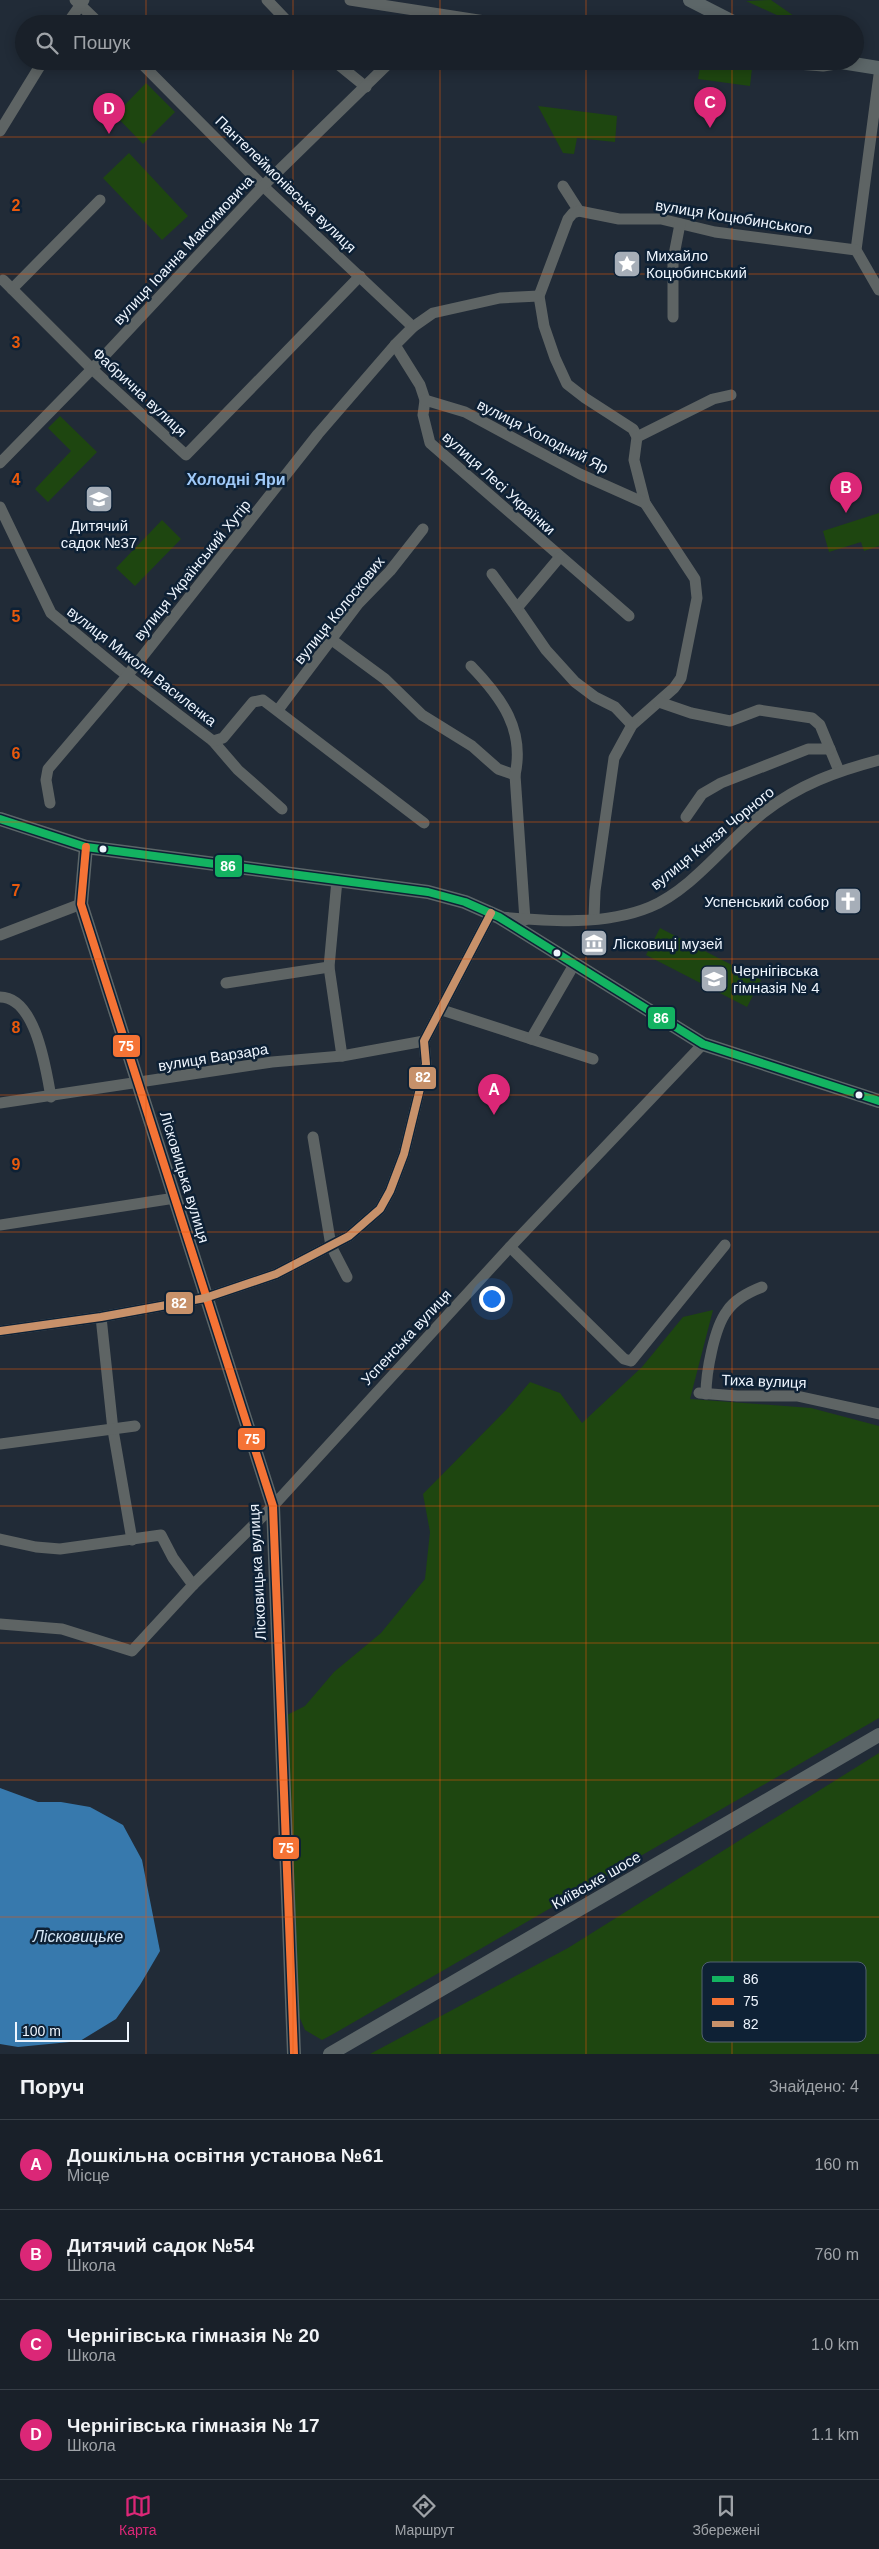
<!DOCTYPE html>
<html lang="uk">
<head>
<meta charset="utf-8">
<style>
	body { margin:0; font-family:Helvetica,sans-serif; background:#222831; color:#f1f3f6 }
	.scale { position:absolute; left:15px; bottom:12px; width:114px; box-sizing:border-box; padding-left:5px; border:2px solid #eef5fe; border-top:0; font-size:14px; line-height:18px; white-space:nowrap; color:#eef5fe; -webkit-text-stroke:4px #0e2135; paint-order:stroke }
	.you { position:absolute; left:491px; top:1298px; width:18px; height:18px; margin:-12px; border:4px solid #fff; border-radius:50%; background:#1a73e8; box-shadow:0 0 0 8px #1a73e833 }
	.badge { display:grid; place-items:center; width:32px; height:32px; border-radius:50%; background:#db2777; color:#fff; font-size:16px; font-weight:700 }
	.pin { position:absolute; translate:-50% -41px; filter:drop-shadow(0 1px 2px #0008) }
	.pin::after { content:''; position:absolute; top:26px; width:18px; height:15px; background:inherit; clip-path:polygon(0 0,100% 0,50% 100%) }
	.list { margin:0; padding:0; list-style:none }
	h2 { display:flex; justify-content:space-between; align-items:center; height:65px; margin:0; padding:0 20px; font-size:21px }
	h2 small { font-size:16px; font-weight:400; color:#9fa3a8 }
	.list li { display:grid; grid-template-columns:32px 1fr auto; gap:15px; align-items:center; box-sizing:border-box; height:90px; padding:0 20px; border-top:1px solid #373e46 }
	.list b { display:block; font-size:19px; white-space:nowrap }
	.list p { margin:0; font-size:16px; white-space:nowrap; color:#9fa3a8 }
	.list em { font-size:16px; font-style:normal; color:#9fa3a8 }
	.icon { flex:none; width:28px; height:28px; fill:none; stroke:currentColor; stroke-width:2; stroke-linecap:round; stroke-linejoin:round }
	.map { position:relative; flex:none; width:879px; height:2054px; overflow:hidden }
	.search { position:absolute; background:#192029; box-shadow:0 2px 12px #0003; left:15px; right:15px; top:15px; height:55px; display:flex; align-items:center; gap:12px; box-sizing:border-box; padding:0 18px; border-radius:28px; color:#9fa3a8; font-size:19px }
	.sheet { height:425px; background:#192029 }
	nav { display:flex; justify-content:space-around; align-items:center; box-sizing:border-box; height:70px; border-top:1px solid #373e46; background:#192029; font-size:14px; color:#9fa3a8 }
	nav a { display:grid; justify-items:center; gap:2px }
	nav .on { color:#db2777 }
	.map>svg:first-child { display:block }
	.green { fill:#1e4610 }
	.water { fill:#3779ad }
	.lines { fill:none; stroke-linecap:round; stroke-linejoin:round }
	.minor { stroke:#5e6464; stroke-width:11 }
	.major { stroke:#5c6668; stroke-width:14 }
	.bus-1-casing { stroke:#0e2135; stroke-width:11 }
	.bus-2-casing { stroke:#0e2135; stroke-width:11 }
	.bus-3-casing { stroke:#0e2135; stroke-width:11 }
	.bus-1 { stroke:#13b361; stroke-width:8 }
	.bus-2 { stroke:#f57335; stroke-width:8 }
	.bus-3 { stroke:#c7916a; stroke-width:8 }
	.grid { fill:none; stroke:#e8590c; stroke-width:1; stroke-opacity:0.55 }
	.bus-dot { fill:#eef5fe; stroke:#0e2135; stroke-width:2 }
	.labels { text-anchor:middle; dominant-baseline:central; stroke-width:5; stroke-linejoin:round; paint-order:stroke }
	.street-label { font-size:15px; fill:#eef5fe; stroke:#0e2135 }
	.poi-label { font-size:15px; fill:#eef5fe; stroke:#0e2135; text-anchor:start }
	.neighbourhood-label { font-size:16px; font-weight:bold; fill:#9fc9f8; stroke:#0e2135 }
	.water-label { font-size:16px; font-style:italic; fill:#d3e5f5; stroke:#0e2135 }
	.key { fill:#0e2135; stroke:#516171; stroke-width:1 }
	.key-label { font-size:14px; fill:#eef5fe }
	.grid-label { font-size:16px; text-anchor:middle; font-weight:bold; fill:#e8590c; stroke:#0e2135; stroke-width:5; stroke-linejoin:round; paint-order:stroke }
	.line-badge { stroke:#0e2135; stroke-width:2 }
	.badge-label { font-size:14px; text-anchor:middle; font-weight:bold; fill:#fff }
</style>
</head>
<body>
<div class="map">
<svg width="879" height="2054" viewBox="0 0 879 2054">
	<rect width="100%" height="100%" fill="#212b37"/>
	<g class="green">
		<path d="M771,0L794,16L792,22L746,1Z"/>
		<path d="M701,61L752,68L750,86L698,79Z"/>
		<path d="M146,83L175,112L143,144L115,115Z"/>
		<path d="M538,106L617,116L615,142L577,138L574,154L563,153Z"/>
		<path d="M129,153L188,216L162,240L103,178Z"/>
		<path d="M60,416L97,452L48,502L35,489L71,451L48,428Z"/>
		<path d="M879,513V546L864,551L861,542L829,552L823,531Z"/>
		<path d="M162,520L181,539L135,586L116,568Z"/>
		<path d="M660,928L761,980L747,1007L646,955Z"/>
		<path d="M713,1310L690,1399L811,1408L879,1426V1718L335,2033L322,2040L305,2030L299,2016L287,1715L305,1706L334,1672L381,1633L425,1579L430,1532L423,1494L506,1410L530,1382L560,1393L582,1423L642,1367L683,1317Z"/>
		<path d="M879,1753V2054H370L568,1948Z"/>
	</g>
	<path class="water" d="M0,1788L38,1802H61L90,1807L123,1825L142,1860L160,1951L140,1985L116,2019L80,2041L18,2047L0,2044Z"/>
	<g class="lines">
		<g class="minor">
			<path d="M75,0L100,24"/>
			<path d="M267,0L290,24"/>
			<path d="M350,0L504,24"/>
			<path d="M67,24L84,0"/>
			<path d="M429,24L438,15"/>
			<path d="M139,61L263,186L413,327"/>
			<path d="M334,61L366,87"/>
			<path d="M758,61L823,66L842,63"/>
			<path d="M879,75L856,250L879,290"/>
			<path d="M0,131L43,61"/>
			<path d="M563,186L579,211L619,219H661L715,232L856,250"/>
			<path d="M579,211L573,213L568,219L539,296L544,326L555,358L567,384L585,398L633,429L637,437L634,460L645,503L695,579L697,598L681,678L674,688L632,725L614,758L595,891L594,918"/>
			<path d="M3,280L92,369L186,455L360,276"/>
			<path d="M12,289L100,200"/>
			<path d="M673,317V260L680,224"/>
			<path d="M395,345L420,385L425,400L423,415L430,443L629,616"/>
			<path d="M425,400L465,412L580,474L645,503"/>
			<path d="M637,437L713,399L731,395"/>
			<path d="M0,463L92,369L263,186L391,61"/>
			<path d="M0,507L51,613L120,670L213,741L238,770L282,809"/>
			<path d="M559,558L517,608L546,650L575,682L595,697L615,707L632,725"/>
			<path d="M492,574L517,608"/>
			<path d="M332,640L385,679L422,715L472,746L498,769L515,775"/>
			<path d="M471,666C502,698 525,730 515,775L525,920"/>
			<path d="M659,702L691,713L730,721L759,710L812,718L820,725L839,771"/>
			<path d="M278,710L358,604L390,571L423,529"/>
			<path d="M213,741L223,738L253,702L263,700L424,823"/>
			<path d="M50,803L46,780L48,769L127,676L318,434L395,345L413,327L433,313L500,298L539,296"/>
			<path d="M686,817L702,794L721,783L808,749H830"/>
			<path d="M337,880L329,967L342,1056"/>
			<path d="M500,917C549,921 604,926 650,907C693,889 727,841 763,813C798,785 837,771 879,760"/>
			<path d="M0,935L81,904"/>
			<path d="M226,983L329,967"/>
			<path d="M0,997C36,997 46,1070 51,1097"/>
			<path d="M442,1010L593,1059"/>
			<path d="M531,1039L575,963"/>
			<path d="M0,1103L272,1062L342,1056L424,1041"/>
			<path d="M313,1137L331,1246L347,1277"/>
			<path d="M0,1225L175,1198"/>
			<path d="M510,1247L624,1359L631,1361L725,1245"/>
			<path d="M101,1317L113,1430L132,1540"/>
			<path d="M0,1331L101,1317L205,1298L276,1274L349,1236L380,1209L390,1191L404,1154L426,1064L424,1041L491,913"/>
			<path d="M699,1393L737,1396H797L879,1414"/>
			<path d="M706,1394C706,1373 714,1328 727,1311C735,1299 749,1292 762,1287"/>
			<path d="M0,1444L135,1426"/>
			<path d="M0,1539L36,1547L60,1549L161,1535L173,1558L193,1585"/>
			<path d="M0,1624L62,1629L132,1651L193,1585L273,1506L510,1247L703,1044"/>
		</g>
		<g class="major">
			<path d="M690,0L737,24"/>
			<path d="M835,61L879,68"/>
			<path d="M0,819L86,847L428,892L465,902L499,917L703,1044L879,1101"/>
			<path d="M86,847L81,904L273,1506L294,2054"/>
			<path d="M330,2054L879,1735"/>
		</g>
		<g class="bus-1-casing">
			<path id="bus-1" d="M0,819L86,847L428,892L465,902L499,917L703,1044L879,1101"/>
		</g>
		<g class="bus-2-casing">
			<path id="bus-2" d="M86,847L81,904L273,1506L294,2054"/>
		</g>
		<g class="bus-3-casing">
			<path id="bus-3" d="M0,1331L101,1317L205,1298L276,1274L349,1236L380,1209L390,1191L404,1154L426,1064L424,1041L491,913"/>
		</g>
		<use href="#bus-1" class="bus-1"/>
		<use href="#bus-2" class="bus-2"/>
		<use href="#bus-3" class="bus-3"/>
	</g>
	<path class="grid" d="M146,0V24M293,0V24M440,0V24M586,0V24M732,0V24M146,61V2054M293,61V2054M440,61V2054M586,61V2054M732,61V2054M0,137H879M0,274H879M0,411H879M0,548H879M0,685H879M0,822H879M0,959H879M0,1095H879M0,1232H879M0,1369H879M0,1506H879M0,1643H879M0,1780H879M0,1917H879"/>
	<defs>
		<g id="sight-square" transform="scale(1.4375)"><rect x="-9" y="-9" width="18" height="18" rx="4" fill="#a6aeb8" stroke="#0e2135"/><path d="M0-6L1.8-2.2L6-1.7L2.9 1.2L3.7 5.4L0 3.3L-3.7 5.4L-2.9 1.2L-6-1.7L-1.8-2.2Z" fill="#fff"/></g>
		<g id="school-square" transform="scale(1.4375)"><rect x="-9" y="-9" width="18" height="18" rx="4" fill="#a6aeb8" stroke="#0e2135"/><path d="M0-5L7-2L0 1L-7-2ZM-4 1L0 2.5L4 1V4Q0 6-4 4Z" fill="#fff"/></g>
		<g id="church-square" transform="scale(1.4375)"><rect x="-9" y="-9" width="18" height="18" rx="4" fill="#a6aeb8" stroke="#0e2135"/><path d="M-1.2-6h2.4v3.5h3.3v2.4h-3.3V6h-2.4V-.1h-3.3v-2.4h3.3Z" fill="#fff"/></g>
		<g id="museum-square" transform="scale(1.4375)"><rect x="-9" y="-9" width="18" height="18" rx="4" fill="#a6aeb8" stroke="#0e2135"/><path d="M0-6L6-3V-2H-6V-3ZM-5-1h2V3h-2ZM-1-1h2V3h-2ZM3-1h2V3H3ZM-6 4H6V6H-6Z" fill="#fff"/></g>
	</defs>
	<g fill-rule="evenodd">
		<use href="#sight-square" x="627" y="264"/>
		<use href="#school-square" x="99" y="499"/>
		<use href="#church-square" x="848" y="901"/>
		<use href="#museum-square" x="594" y="943"/>
		<use href="#school-square" x="714" y="979"/>
	</g>
	<g class="bus-dot">
		<circle cx="103" cy="849" r="4.5"/>
		<circle cx="557" cy="953" r="4.5"/>
		<circle cx="859" cy="1095" r="4.5"/>
	</g>
	<g class="labels">
		<g class="street-label">
			<text transform="translate(286 184) rotate(44)">Пантелеймонівська вулиця</text>
			<text transform="translate(734 217) rotate(9)">вулиця Коцюбинського</text>
			<text transform="translate(183 250) rotate(-47)">вулиця Іоанна Максимовича</text>
			<text transform="translate(140 392) rotate(43)">Фабрична вулиця</text>
			<text transform="translate(543 436) rotate(27)">вулиця Холодний Яр</text>
			<text transform="translate(499 483) rotate(42)">вулиця Лесі Українки</text>
			<text transform="translate(192 570) rotate(-51)">вулиця Український Хутір</text>
			<text transform="translate(339 610) rotate(-51)">вулиця Колоскових</text>
			<text transform="translate(142 666) rotate(38)">вулиця Миколи Василенка</text>
			<text transform="translate(712 838) rotate(-39)">вулиця Князя Чорного</text>
			<text transform="translate(213 1057) rotate(-9)">вулиця Варзара</text>
			<text transform="translate(185 1177) rotate(73)">Лісковицька вулиця</text>
			<text transform="translate(406 1337) rotate(-47)">Успенська вулиця</text>
			<text transform="translate(764 1381) rotate(2)">Тиха вулиця</text>
			<text transform="translate(257 1572) rotate(-93)">Лісковицька вулиця</text>
			<text transform="translate(596 1880) rotate(-30)">Київське шосе</text>
		</g>
		<g class="poi-label">
			<text x="646" y="255">Михайло<tspan x="646" dy="17">Коцюбинський</tspan></text>
			<text x="99" y="525" text-anchor="middle">Дитячий<tspan x="99" dy="17">садок №37</tspan></text>
			<text x="829" y="901" text-anchor="end">Успенський собор</text>
			<text x="613" y="943">Лісковиці музей</text>
			<text x="733" y="970">Чернігівська<tspan x="733" dy="17">гімназія № 4</tspan></text>
		</g>
		<g class="neighbourhood-label">
			<text x="236" y="479">Холодні Яри</text>
		</g>
		<g class="water-label">
			<text x="78" y="1936">Лісковицьке</text>
		</g>
	</g>
	<rect x="702" y="1962" width="164" height="80" rx="8" class="key"/>
	<rect x="712" y="1976" width="22" height="6" fill="#13b361"/>
	<rect x="712" y="1998" width="22" height="7" fill="#f57335"/>
	<rect x="712" y="2021" width="22" height="6" fill="#c7916a"/>
	<g class="key-label">
		<text x="743" y="1984">86</text>
		<text x="743" y="2006">75</text>
		<text x="743" y="2029">82</text>
	</g>
	<g class="grid-label">
		<text x="16" y="211">2</text>
		<text x="16" y="348">3</text>
		<text x="16" y="485">4</text>
		<text x="16" y="622">5</text>
		<text x="16" y="759">6</text>
		<text x="16" y="896">7</text>
		<text x="16" y="1033">8</text>
		<text x="16" y="1170">9</text>
	</g>
	<g class="line-badge">
		<rect x="214" y="854" width="29" height="24" rx="5" fill="#13b361"/>
		<rect x="647" y="1006" width="29" height="24" rx="5" fill="#13b361"/>
		<rect x="112" y="1034" width="29" height="24" rx="5" fill="#f57335"/>
		<rect x="408" y="1066" width="29" height="24" rx="5" fill="#c7916a"/>
		<rect x="165" y="1291" width="29" height="24" rx="5" fill="#c7916a"/>
		<rect x="237" y="1427" width="29" height="24" rx="5" fill="#f57335"/>
		<rect x="272" y="1836" width="28" height="24" rx="5" fill="#f57335"/>
	</g>
	<g class="badge-label">
		<text x="228" y="871">86</text>
		<text x="661" y="1023">86</text>
		<text x="126" y="1051">75</text>
		<text x="423" y="1082">82</text>
		<text x="179" y="1308">82</text>
		<text x="252" y="1444">75</text>
		<text x="286" y="1853">75</text>
	</g>
</svg>
<div class="scale">100 m</div>
<div class="you"></div>
<div class="pin badge" style="left:494px;top:1115px">A</div>
<div class="pin badge" style="left:846px;top:513px">B</div>
<div class="pin badge" style="left:710px;top:128px">C</div>
<div class="pin badge" style="left:109px;top:134px">D</div>
<div class="search"><svg class="icon" aria-label="search" viewBox="0 0 24 24"><circle cx="10" cy="10" r="6"/><path d="M15 15l6 6"/></svg>Пошук</div>
</div>
<section class="sheet">
<h2>Поруч<small>Знайдено: 4</small></h2>
<ul class="list">
<li><span class="badge">A</span><div><b>Дошкільна освітня установа №61</b><p>Місце</p></div><em>160 m</em></li>
<li><span class="badge">B</span><div><b>Дитячий садок №54</b><p>Школа</p></div><em>760 m</em></li>
<li><span class="badge">C</span><div><b>Чернігівська гімназія № 20</b><p>Школа</p></div><em>1.0 km</em></li>
<li><span class="badge">D</span><div><b>Чернігівська гімназія № 17</b><p>Школа</p></div><em>1.1 km</em></li>
</ul>
</section>
<nav>
<a class="on"><svg class="icon" aria-label="map" viewBox="0 0 24 24"><path d="M3 6l6-2 6 2 6-2v14l-6 2-6-2-6 2zM9 4v14M15 6v14"/></svg>Карта</a>
<a><svg class="icon" aria-label="directions" viewBox="0 0 24 24"><path d="M12 3l9 9-9 9-9-9zM9 14v-3h6M13 9l2 2-2 2"/></svg>Маршрут</a>
<a><svg class="icon" aria-label="saved" viewBox="0 0 24 24"><path d="M7 4h10v16l-5-4-5 4z"/></svg>Збережені</a>
</nav>
</body>
</html>
